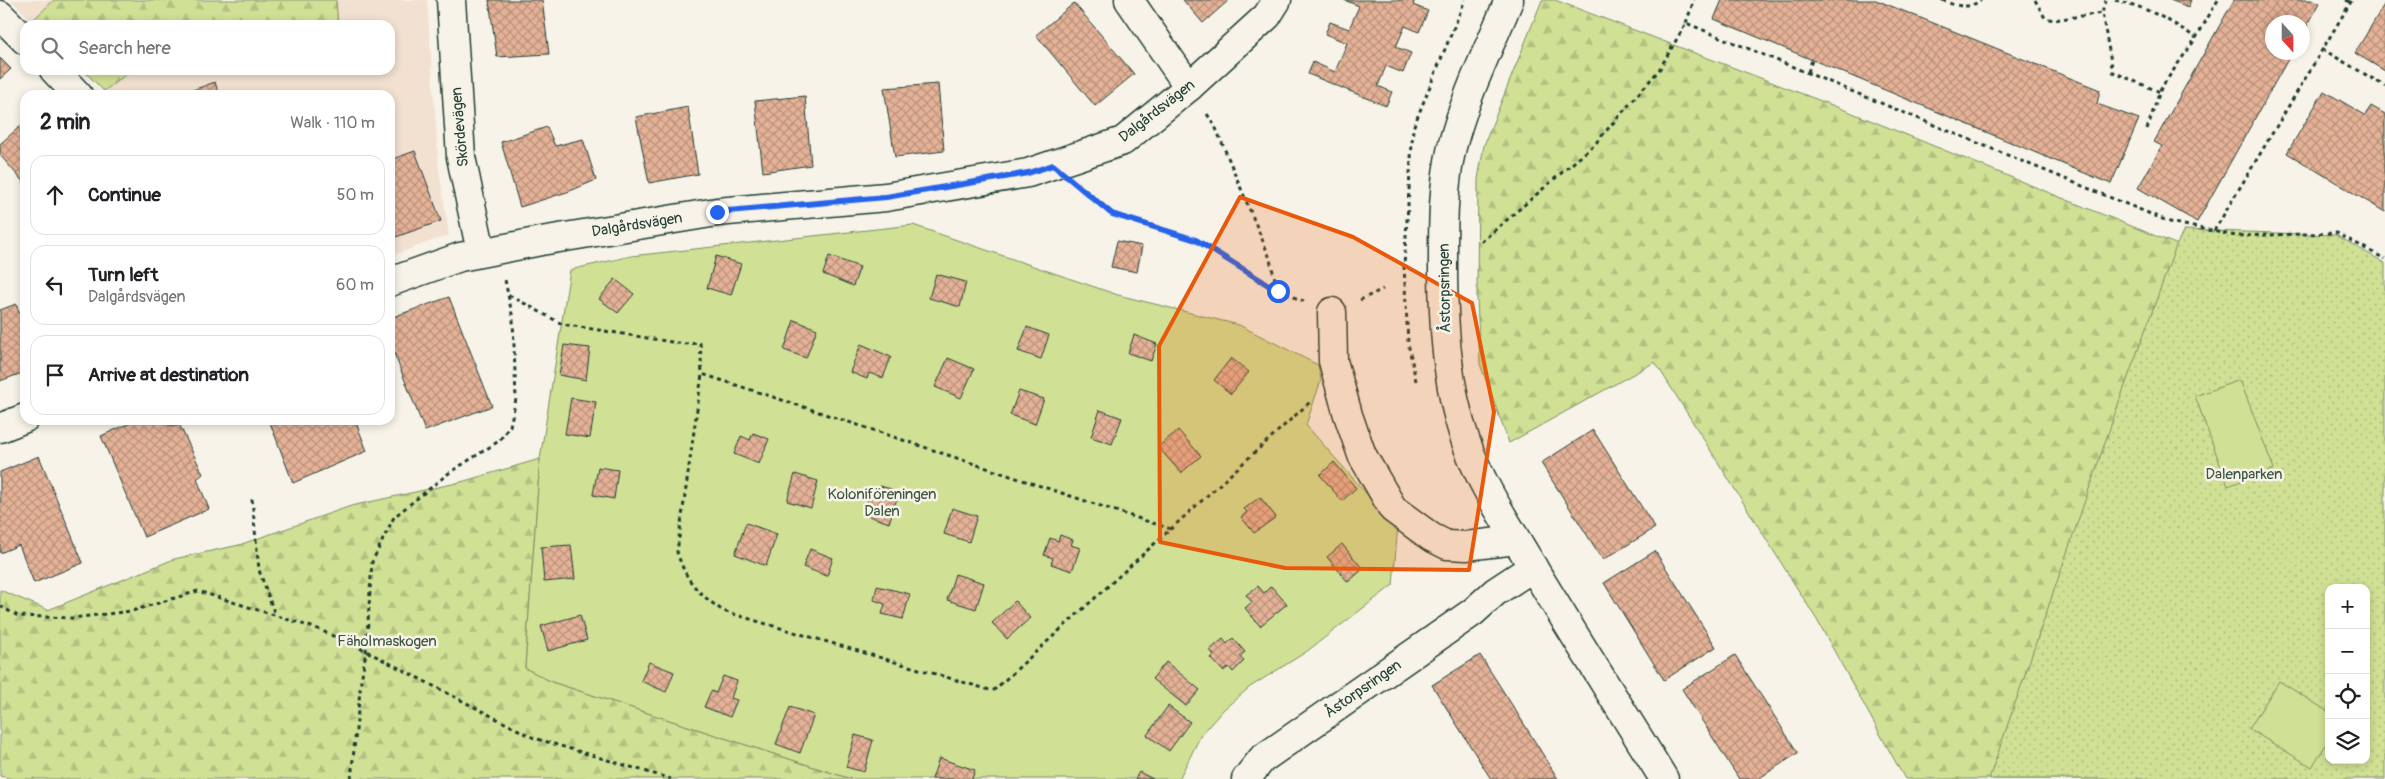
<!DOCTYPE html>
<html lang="en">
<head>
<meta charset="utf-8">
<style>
	body { margin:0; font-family:Pangolin,sans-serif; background:#f6f6f6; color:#202124 }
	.controls { position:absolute; right:15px; bottom:15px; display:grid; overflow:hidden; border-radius:10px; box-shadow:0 2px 8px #0003 }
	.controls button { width:45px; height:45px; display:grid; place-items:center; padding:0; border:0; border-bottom:1px solid #e0e0e0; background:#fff; color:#202124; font:25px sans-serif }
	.compass { position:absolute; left:2265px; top:15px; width:45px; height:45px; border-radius:50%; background:#fff; box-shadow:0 2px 8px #0003; rotate:159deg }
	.stop { position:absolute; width:15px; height:15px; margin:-11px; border:4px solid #2563eb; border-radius:50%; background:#fff }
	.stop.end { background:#2563eb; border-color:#fff; box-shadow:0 1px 5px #0008 }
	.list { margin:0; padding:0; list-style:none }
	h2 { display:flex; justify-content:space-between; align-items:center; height:65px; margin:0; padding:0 20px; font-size:21px }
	h2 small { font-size:16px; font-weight:400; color:#757577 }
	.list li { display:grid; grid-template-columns:32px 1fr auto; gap:15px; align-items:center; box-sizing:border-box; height:80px; margin:0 10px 10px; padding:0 10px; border:1px solid #e0e0e0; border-radius:15px }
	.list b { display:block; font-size:19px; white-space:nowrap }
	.list p { margin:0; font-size:16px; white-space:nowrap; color:#757577 }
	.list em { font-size:16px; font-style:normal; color:#757577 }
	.icon { flex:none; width:28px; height:28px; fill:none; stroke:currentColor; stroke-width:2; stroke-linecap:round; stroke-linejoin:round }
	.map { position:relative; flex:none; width:2385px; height:779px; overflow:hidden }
	.search { position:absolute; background:#fff; box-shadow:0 2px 8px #0003; left:20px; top:20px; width:375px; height:55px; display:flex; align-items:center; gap:12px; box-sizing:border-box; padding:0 18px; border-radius:15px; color:#757577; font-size:19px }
	.panel { position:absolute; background:#fff; box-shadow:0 2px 8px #0003; left:20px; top:90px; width:375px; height:335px; border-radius:15px }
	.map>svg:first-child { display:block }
	.built { fill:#f2e0d0 }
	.forest { fill:url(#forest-firs); stroke:#788e64 }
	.park { fill:url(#park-dots); stroke:#788e64; fill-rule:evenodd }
	.garden { fill:#d0e094; stroke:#788e64 }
	.building { fill:url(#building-cross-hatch); stroke:#1f3d34 }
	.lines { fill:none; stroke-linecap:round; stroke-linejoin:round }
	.minor-casing { stroke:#1f3d34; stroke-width:31 }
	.path { stroke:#1f3d34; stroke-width:3; stroke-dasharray:4 4; stroke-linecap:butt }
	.minor { stroke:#f7f3e8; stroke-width:28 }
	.route { stroke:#2563eb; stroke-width:6 }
	.marked { fill:#e8590c; fill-opacity:0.2; stroke:#e8590c; stroke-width:4; stroke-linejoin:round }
	.labels { text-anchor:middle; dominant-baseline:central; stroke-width:5; stroke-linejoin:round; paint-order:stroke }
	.street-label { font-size:15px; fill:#1f3d34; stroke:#f7f3e8 }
	.park-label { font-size:15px; fill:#3a5542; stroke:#f7f3e8 }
</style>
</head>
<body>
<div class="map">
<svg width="2385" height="779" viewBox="0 0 2385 779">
	<defs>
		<pattern id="forest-firs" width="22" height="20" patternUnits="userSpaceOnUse" patternTransform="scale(1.25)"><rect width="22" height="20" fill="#d0e094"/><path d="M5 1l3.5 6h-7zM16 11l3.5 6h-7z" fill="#b2c180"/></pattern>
		<pattern id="park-dots" width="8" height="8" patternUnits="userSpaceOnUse" patternTransform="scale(1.25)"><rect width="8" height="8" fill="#d0e094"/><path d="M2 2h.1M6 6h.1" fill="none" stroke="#b2c180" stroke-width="1.8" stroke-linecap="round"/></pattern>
		<pattern id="building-cross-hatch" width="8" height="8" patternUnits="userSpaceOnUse" patternTransform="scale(1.25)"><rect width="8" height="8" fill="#e5b297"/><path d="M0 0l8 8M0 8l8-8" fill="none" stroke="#b9927c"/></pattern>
	</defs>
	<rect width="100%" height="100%" fill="#f7f3e8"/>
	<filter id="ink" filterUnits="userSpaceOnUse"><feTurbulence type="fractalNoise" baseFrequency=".02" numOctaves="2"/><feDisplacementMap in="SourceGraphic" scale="10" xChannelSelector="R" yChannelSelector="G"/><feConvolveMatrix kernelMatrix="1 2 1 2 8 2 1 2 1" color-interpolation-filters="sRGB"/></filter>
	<g filter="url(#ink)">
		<g class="built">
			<path d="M11,0H54L32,21Z"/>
			<path d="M336,0H427L439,170L449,235L390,256V95H107L104,91L132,70H390V25H338Z"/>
		</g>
		<g class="forest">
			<path d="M54,0H336L338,25H36L32,21Z"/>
			<path d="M1542,0H1555L1850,112L2178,245L2160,779H1905L1817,620L1655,362L1509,443L1480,364L1477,298L1478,179L1484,145Z"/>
			<path d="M83,70H132L104,91Z"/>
			<path d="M540,459L525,668L552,682L851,779H13L0,776V590L48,610L174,559L239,545L351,506L461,482Z"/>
		</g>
		<path class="park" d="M2184,230L2336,235L2385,263V779H1989L2119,402L2176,246ZM2329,588H2366V760H2329Z"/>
		<g class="garden">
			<path d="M913,225L1118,295L1239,325L1318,365L1321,380L1306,425L1366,493L1398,524L1393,585L1306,652L1250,687L1224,709L1201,735L1179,779H851L552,682L525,668L540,459L570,270L631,256Z"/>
			<path d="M2240,380L2274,469L2228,486L2195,396Z"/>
			<path d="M2279,681L2329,712V740L2312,767L2249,729Z"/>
		</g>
		<g class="building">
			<path d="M489,0H542L549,54L497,57Z"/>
			<path d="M1183,0H1229L1203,23Z"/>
			<path d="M1344,0H1415L1413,5L1428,11L1419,32L1405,26L1396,47L1411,53L1403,73L1386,66L1378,86L1392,92L1386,106L1308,74L1313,62L1335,72L1347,43L1325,34L1330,22L1349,29L1359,6Z"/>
			<path d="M1722,0H1876L2100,90L2097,104L2139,119L2111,184L1714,19Z"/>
			<path d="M2170,0H2191L2188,7Z"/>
			<path d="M2234,0H2314L2320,3L2302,35V22H2272V52H2292L2197,222L2138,188L2162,146L2154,142Z"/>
			<path d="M1074,3L1134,74L1095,106L1036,35Z"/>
			<path d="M2385,3V71L2355,53Z"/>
			<path d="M0,58L11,69L0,79Z"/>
			<path d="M215,82L219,95H179Z"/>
			<path d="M938,84L944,151L895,157L884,88Z"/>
			<path d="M2324,91L2365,115L2371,106L2385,114V212L2287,153Z"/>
			<path d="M805,96L811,165L763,172L755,101Z"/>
			<path d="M688,107L698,174L649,183L636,117Z"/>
			<path d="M25,122V184L0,155V144Z"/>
			<path d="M547,127L555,146L583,139L596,180L570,191L520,207L501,142Z"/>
			<path d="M415,151L441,221L390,239V160Z"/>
			<path d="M1117,241L1142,246L1137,272L1111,267Z"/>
			<path d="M716,256L741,264L731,295L707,288Z"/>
			<path d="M829,256L860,267L853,286L823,274Z"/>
			<path d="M936,274L966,282L960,307L929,298Z"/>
			<path d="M615,279L634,294L618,313L599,299Z"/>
			<path d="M449,297L492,406L425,431L390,343V318Z"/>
			<path d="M16,304L25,328V372L0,381V310Z"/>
			<path d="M794,320L817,329L806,358L784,350Z"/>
			<path d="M1027,327L1049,335L1041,359L1018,351Z"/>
			<path d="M1134,335L1157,344L1151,361L1128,353Z"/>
			<path d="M861,344L891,357L883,378L869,373L867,379L850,372Z"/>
			<path d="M564,345L590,348L586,380L559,375Z"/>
			<path d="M948,358L974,369L961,398L935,387Z"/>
			<path d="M1231,358L1249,372L1231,394L1214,380Z"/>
			<path d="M1019,391L1044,399L1035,424L1010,415Z"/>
			<path d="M571,398L596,402L590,438L565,434Z"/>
			<path d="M1100,410L1122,418L1112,444L1091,437Z"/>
			<path d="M137,420H165L169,426L179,424L203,474L197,479L209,509L144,537L101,436Z"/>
			<path d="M269,420H355L367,451L293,483Z"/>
			<path d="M1178,430L1201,456L1181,473L1158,447Z"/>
			<path d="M1593,430L1655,528L1603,560L1541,463Z"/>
			<path d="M753,433L769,439L759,464L734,454L741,436L750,440Z"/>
			<path d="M39,456L83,563L34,583L19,545L0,553V472Z"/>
			<path d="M1334,462L1356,488L1342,501L1320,475Z"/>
			<path d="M598,467L618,470L614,499L593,495Z"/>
			<path d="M795,474L818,481L811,508L787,501Z"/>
			<path d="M880,486L891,489L889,495L897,498L889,523L863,514L871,492L878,494Z"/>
			<path d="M1260,497L1276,517L1254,533L1241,517L1247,512L1244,509Z"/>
			<path d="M952,508L977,516L969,542L944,534Z"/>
			<path d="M746,523L777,534L766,566L735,554Z"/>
			<path d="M1060,535L1073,540L1071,545L1080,548L1072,571L1051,564L1053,558L1044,555L1050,538L1058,541Z"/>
			<path d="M1342,544L1363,569L1348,582L1327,557Z"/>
			<path d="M571,545L575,579L544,582L541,547Z"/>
			<path d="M810,549L833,558L827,576L803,567Z"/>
			<path d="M1655,551L1716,647L1664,680L1604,583Z"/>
			<path d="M955,574L984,583L976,609L947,600Z"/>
			<path d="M877,586L910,594L903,619L882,614L885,604L874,600Z"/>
			<path d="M1258,586L1264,593L1271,586L1287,604L1260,626L1245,608L1252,602L1246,595Z"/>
			<path d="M1015,601L1030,618L1007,639L992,623Z"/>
			<path d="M580,615L587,640L548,651L541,626Z"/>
			<path d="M1233,638L1245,652L1240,656L1244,661L1233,672L1229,667L1223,671L1211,658L1214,655L1210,650L1223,639L1227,644Z"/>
			<path d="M1480,655L1519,716L1558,779H1491L1432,685Z"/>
			<path d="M1735,655L1798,753L1758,779H1739L1682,689Z"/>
			<path d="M649,662L674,672L666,692L641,681Z"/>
			<path d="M1166,662L1200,690L1186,706L1152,679Z"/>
			<path d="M723,676L737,681L731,698L737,700L730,717L704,707L711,691L716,693Z"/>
			<path d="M1168,706L1190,722L1169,751L1147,735Z"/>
			<path d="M790,707L814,715L800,753L776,744Z"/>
			<path d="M855,735L873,740L864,772L846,767Z"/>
			<path d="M939,758L975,770L972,779H932Z"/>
			<path d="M1139,772L1153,779H1135Z"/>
		</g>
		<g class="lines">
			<g class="minor-casing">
				<g id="minor">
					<path d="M451,0L461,157L481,252"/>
					<path d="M1129,0L1189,87"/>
					<path d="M1509,0C1489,48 1465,96 1452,147C1443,184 1443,224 1443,261C1443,321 1446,385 1466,442C1482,487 1510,528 1534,569C1577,640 1621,709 1664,779"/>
					<path d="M0,15L25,40"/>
					<path d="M54,70L78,95"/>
					<path d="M390,282L460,257L541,241L717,212L886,197L1028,173L1123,141L1189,87L1267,16L1277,0"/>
					<path d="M1332,312L1333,361L1348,415L1362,455L1393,509L1431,537L1447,545L1466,546L1516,540"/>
					<path d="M0,428L25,418"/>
					<path d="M1246,779L1262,759L1473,612L1495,592L1533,567"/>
				</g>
			</g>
			<g class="path">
				<path d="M1942,0C1955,6 1969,10 1981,0"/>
				<path d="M2035,0L2045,18L2054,20L2102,13"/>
				<path d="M2106,0L2102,13L2113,72L2160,92"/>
				<path d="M2115,0C2146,7 2170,20 2196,38"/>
				<path d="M2346,0L2350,2"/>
				<path d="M1686,23L1694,0"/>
				<path d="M2322,49L2385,86"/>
				<path d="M1808,72L1812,60"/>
				<path d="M1207,114L1215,126L1269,256L1278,291"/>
				<path d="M2147,129L2161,88L2196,38L2218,0"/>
				<path d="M1082,189L1112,214L1196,240L1278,291L1304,301"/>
				<path d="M2214,231L2352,0"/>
				<path d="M1481,242L1594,145L1659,70L1686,23L2170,222L2236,236L2337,233L2385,259"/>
				<path d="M509,295L562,324L684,344L700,343L702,374"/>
				<path d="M1360,300L1383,289"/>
				<path d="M1416,381L1408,343L1404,266L1413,128L1465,0"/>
				<path d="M252,499L259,570L275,615"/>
				<path d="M1171,529C1014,478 858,424 702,374L677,552C687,583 697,592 723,611L993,691L1310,402"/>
				<path d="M0,606L18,616L72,618L132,611L198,591L318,629L366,651L534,738L671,779"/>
				<path d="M351,779L361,681L366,651L372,562L394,517L449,473L499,441L510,426L516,399L513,319L505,280"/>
			</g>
			<use href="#minor" class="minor"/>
		</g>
	</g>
	<g class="lines" filter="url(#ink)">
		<path class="route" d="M717,212L886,197L1028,173L1053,165L1112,214L1196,240L1278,291"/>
	</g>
	<path class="marked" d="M1240,197L1353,237L1472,303L1494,412L1469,570L1285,568L1160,542L1159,346Z"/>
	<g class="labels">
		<g class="street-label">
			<text transform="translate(1157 111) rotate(-38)">Dalgårdsvägen</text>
			<text transform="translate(460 127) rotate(-95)">Skördevägen</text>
			<text transform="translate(637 225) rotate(-9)">Dalgårdsvägen</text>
			<text transform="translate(1445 288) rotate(-91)">Åstorpsringen</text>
			<text transform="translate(1363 689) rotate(-35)">Åstorpsringen</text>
		</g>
		<g class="park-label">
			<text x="2244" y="474">Dalenparken</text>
			<text x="882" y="494">Koloniföreningen<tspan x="882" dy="17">Dalen</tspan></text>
			<text x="387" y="641">Fäholmaskogen</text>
		</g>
	</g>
</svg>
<div class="controls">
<button>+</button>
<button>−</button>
<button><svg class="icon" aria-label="locate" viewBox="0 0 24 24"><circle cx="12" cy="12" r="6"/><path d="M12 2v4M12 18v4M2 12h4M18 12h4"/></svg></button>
<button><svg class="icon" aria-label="layers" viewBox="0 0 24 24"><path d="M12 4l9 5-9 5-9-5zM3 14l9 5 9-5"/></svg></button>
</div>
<svg class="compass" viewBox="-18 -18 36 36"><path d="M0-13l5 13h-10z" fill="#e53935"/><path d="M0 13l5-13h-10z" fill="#757577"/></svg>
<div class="stop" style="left:1278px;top:291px"></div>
<div class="stop end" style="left:717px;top:212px"></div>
<div class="search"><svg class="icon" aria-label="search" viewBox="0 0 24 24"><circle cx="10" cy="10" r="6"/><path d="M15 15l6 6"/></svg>Search here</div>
<section class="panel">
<h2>2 min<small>Walk · 110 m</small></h2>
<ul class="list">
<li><svg class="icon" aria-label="ahead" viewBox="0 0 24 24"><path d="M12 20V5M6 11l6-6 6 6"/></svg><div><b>Continue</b></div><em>50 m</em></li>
<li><svg class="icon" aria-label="left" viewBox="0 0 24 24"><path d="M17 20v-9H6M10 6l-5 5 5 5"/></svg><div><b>Turn left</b><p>Dalgårdsvägen</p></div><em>60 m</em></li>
<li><svg class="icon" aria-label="arrive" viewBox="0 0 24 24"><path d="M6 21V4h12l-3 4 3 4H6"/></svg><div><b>Arrive at destination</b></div></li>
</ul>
</section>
</div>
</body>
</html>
